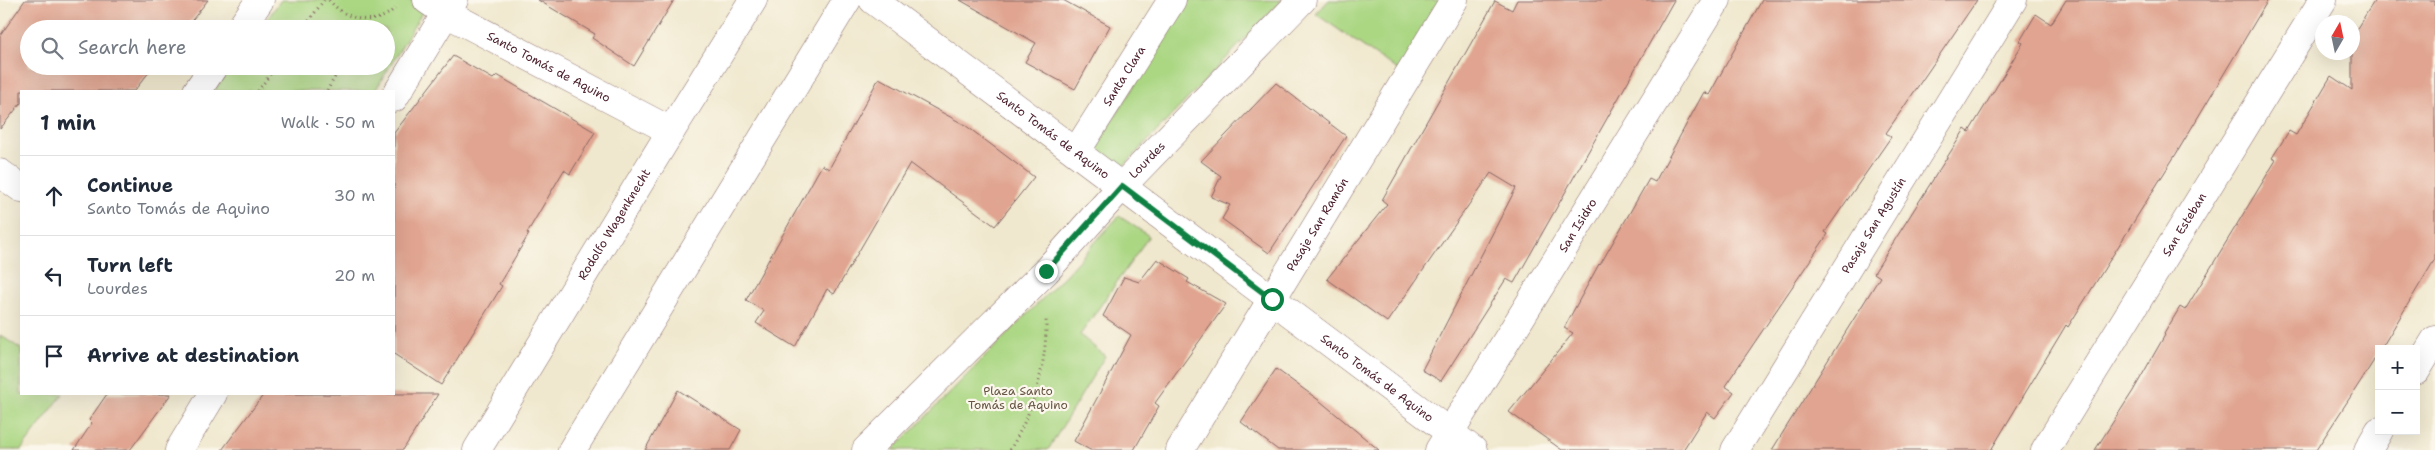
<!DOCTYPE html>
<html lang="en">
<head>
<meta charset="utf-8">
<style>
	body { margin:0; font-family:"Shantell Sans",sans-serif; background:#f2f2f3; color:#1f2937 }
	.controls { position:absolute; right:15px; bottom:15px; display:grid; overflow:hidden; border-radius:0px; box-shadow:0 5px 20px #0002 }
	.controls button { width:45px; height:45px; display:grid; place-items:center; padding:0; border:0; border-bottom:1px solid #e0e1e3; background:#fff; color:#1f2937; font:25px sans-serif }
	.compass { position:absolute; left:2315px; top:15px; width:45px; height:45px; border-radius:50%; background:#fff; box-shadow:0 5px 20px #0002; rotate:9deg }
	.stop { position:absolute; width:15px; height:15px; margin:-11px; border:4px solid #0b8043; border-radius:50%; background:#fff }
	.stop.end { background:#0b8043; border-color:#fff; box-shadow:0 1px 5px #0008 }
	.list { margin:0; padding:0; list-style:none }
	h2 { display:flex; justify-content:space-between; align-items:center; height:65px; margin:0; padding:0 20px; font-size:21px }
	h2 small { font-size:16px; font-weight:400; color:#747a83 }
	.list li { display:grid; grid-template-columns:32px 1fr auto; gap:15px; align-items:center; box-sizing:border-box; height:80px; padding:0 20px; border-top:1px solid #e0e1e3 }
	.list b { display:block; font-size:19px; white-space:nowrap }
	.list p { margin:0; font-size:16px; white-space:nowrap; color:#747a83 }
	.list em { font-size:16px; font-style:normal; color:#747a83 }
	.icon { flex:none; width:28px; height:28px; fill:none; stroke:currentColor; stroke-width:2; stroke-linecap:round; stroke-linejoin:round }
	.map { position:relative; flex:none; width:2435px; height:450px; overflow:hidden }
	.search { position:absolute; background:#fff; box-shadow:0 5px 20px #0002; left:20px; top:20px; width:375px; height:55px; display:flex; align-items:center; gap:12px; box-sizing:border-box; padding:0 18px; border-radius:28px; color:#747a83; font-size:19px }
	.panel { position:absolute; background:#fff; box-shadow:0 5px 20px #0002; left:20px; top:90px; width:375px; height:305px; border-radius:0px }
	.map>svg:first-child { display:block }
	.green { fill:#abd783; stroke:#7a7b57 }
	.building { fill:#e0a490 }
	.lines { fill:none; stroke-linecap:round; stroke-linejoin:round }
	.minor-casing { stroke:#846564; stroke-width:29 }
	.tertiary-casing { stroke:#846564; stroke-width:29 }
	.path { stroke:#846564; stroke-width:3; stroke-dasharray:1 4; stroke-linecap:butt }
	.minor { stroke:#fff; stroke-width:28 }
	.tertiary { stroke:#fff; stroke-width:28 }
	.route { stroke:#0b8043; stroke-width:6 }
	.labels { text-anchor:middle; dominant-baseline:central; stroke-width:4.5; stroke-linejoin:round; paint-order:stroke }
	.street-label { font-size:12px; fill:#4a1f2b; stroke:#fbf7ec }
	.park-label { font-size:12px; fill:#675645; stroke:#fbf7ec }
</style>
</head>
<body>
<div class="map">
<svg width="2435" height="450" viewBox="0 0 2435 450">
	<rect width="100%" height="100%" fill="#fbf7ec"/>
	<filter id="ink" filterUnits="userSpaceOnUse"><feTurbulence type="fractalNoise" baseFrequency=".02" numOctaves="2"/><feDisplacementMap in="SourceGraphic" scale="10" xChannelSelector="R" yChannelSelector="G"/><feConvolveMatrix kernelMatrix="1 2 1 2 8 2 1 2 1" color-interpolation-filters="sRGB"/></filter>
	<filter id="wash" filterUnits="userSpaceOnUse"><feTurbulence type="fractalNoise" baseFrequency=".0096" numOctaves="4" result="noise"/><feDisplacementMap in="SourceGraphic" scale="20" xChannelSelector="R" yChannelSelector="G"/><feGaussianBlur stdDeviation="1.12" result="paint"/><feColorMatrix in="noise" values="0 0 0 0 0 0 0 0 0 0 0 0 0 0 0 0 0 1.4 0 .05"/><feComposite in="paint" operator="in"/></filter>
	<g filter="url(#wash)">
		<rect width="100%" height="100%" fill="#f0e8ce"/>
		<g class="green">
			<path d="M281,0H411L424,9L375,91H214L232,66H386V29H260Z"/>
			<path d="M1189,0H1282L1116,174L1092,153Z"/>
			<path d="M1329,0H1446L1403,74L1316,14Z"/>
			<path d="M1119,216L1149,236L1080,335L1105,356L1048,450H893L1058,283Z"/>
			<path d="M0,335L21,349V394H63L21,450H0Z"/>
		</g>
		<g id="blocks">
			<g class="building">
				<path d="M25,0H208L185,29H29V66H154L134,91H21V103L0,129V36Z"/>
				<path d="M538,0H674L634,66L592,38L595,34Z"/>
				<path d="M960,0H1063L1110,26L1075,89L1025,62L1036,43Z"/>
				<path d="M1517,0H1674L1514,283L1506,279L1441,381L1422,370L1516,188L1491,173L1387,322L1327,279L1387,204L1382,200L1495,1L1512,10Z"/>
				<path d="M1762,0H1977L1886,133L1891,137L1825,232L1828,234L1725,386L1734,392L1715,418L1707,412L1683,450H1562L1509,412L1573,333L1564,328L1599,264L1600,265L1649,179L1655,182L1704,92L1709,95Z"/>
				<path d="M2066,0H2268L2176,154L2068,327L2066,325L1991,450H1772L1880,277L1874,273L1891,246L1965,129L1969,132L2023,43L2020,41L2036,14L2051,24Z"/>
				<path d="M2375,0H2435V259L2381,349H2379L2373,362L2316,450H2095L2133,391L2165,335L2164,334L2180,307L2185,310L2276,160L2272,158L2289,131L2296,135L2331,76L2352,90V36Z"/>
				<path d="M453,56L493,79L497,75L595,132L570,174L564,170L527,233L529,234L499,284L502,286L441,385L394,354V133Z"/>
				<path d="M879,78L965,125L1034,177L995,226L910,163L834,294L827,289L795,347L756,323L764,311L746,300L822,165L829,169Z"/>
				<path d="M1276,83L1346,136L1269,253L1222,219L1230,205L1211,197L1221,176L1201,161Z"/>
				<path d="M1157,259L1189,279L1187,282L1226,304L1155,403L1159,406L1134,450H1090L1074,441L1131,335L1103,316L1124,277L1139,282Z"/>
				<path d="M1276,369L1320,401L1379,450H1278L1241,422Z"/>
				<path d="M678,390L741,430L730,450H645Z"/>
				<path d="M107,394H171L130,450H74L92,423L89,420Z"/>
				<path d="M264,394H438L403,450H222Z"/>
			</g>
		</g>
	</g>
	<g filter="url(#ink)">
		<use href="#blocks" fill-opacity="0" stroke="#846564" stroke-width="1"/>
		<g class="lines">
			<g class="minor-casing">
				<g id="minor">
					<path id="s1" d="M427,0L446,13L671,131"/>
					<path id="s2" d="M873,0L1473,450"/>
					<path d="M240,29L260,0"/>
					<path d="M197,91L214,66"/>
					<path d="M394,98L454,0"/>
					<path id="s3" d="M1076,152L1172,0"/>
					<path d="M0,173L21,188"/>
					<path d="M2416,371L2435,340"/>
					<path d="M179,450L213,394"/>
					<path id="s4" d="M866,450L1046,271L1122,186L1302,0"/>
					<path id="s5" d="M1180,450L1454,0"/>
					<path id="s6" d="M1439,450L1717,0"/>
					<path id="s7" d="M1735,450L2013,0"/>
					<path id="s8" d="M2045,450L2323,0"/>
					<path d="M2368,450L2379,431"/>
				</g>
			</g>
			<g class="tertiary-casing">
				<g id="tertiary">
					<path id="s9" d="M477,450L671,131L753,0"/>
					<path d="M572,450L847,0"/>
				</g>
			</g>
			<g class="path">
				<path d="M329,0C345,20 376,28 395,8"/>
				<path d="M303,29L324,0"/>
				<path d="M362,29L367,21"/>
				<path d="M258,91L276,66"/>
				<path d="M327,91L341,66"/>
				<path d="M1010,450C1034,409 1047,366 1046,318"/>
			</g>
			<use href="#minor" class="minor"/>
			<use href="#tertiary" class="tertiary"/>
		</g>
	</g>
	<g class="lines" filter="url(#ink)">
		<path class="route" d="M1046,271L1122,186L1272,299"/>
	</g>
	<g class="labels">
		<g class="street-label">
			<text stroke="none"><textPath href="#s1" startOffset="139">Santo Tomás de Aquino</textPath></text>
			<text stroke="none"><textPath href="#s3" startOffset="90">Santa Clara</textPath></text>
			<text stroke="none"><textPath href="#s2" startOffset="225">Santo Tomás de Aquino</textPath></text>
			<text stroke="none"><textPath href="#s4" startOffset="404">Lourdes</textPath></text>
			<text stroke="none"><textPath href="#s9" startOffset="264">Rodolfo Wagenknecht</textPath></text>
			<text stroke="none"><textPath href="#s5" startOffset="264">Pasaje San Ramón</textPath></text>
			<text stroke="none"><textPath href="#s6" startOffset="264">San Isidro</textPath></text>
			<text stroke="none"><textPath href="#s7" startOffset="264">Pasaje San Agustín</textPath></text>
			<text stroke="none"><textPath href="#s8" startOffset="265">San Esteban</textPath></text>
			<text stroke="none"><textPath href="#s2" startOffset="630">Santo Tomás de Aquino</textPath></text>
		</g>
		<g class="park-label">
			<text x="1018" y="391">Plaza Santo<tspan x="1018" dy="14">Tomás de Aquino</tspan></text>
		</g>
	</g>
</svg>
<div class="controls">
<button>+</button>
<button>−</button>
</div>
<svg class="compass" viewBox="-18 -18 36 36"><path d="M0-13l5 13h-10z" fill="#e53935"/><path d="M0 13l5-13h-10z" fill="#747a83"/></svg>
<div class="stop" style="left:1272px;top:299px"></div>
<div class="stop end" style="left:1046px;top:271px"></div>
<div class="search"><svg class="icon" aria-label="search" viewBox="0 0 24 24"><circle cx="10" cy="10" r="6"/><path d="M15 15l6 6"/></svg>Search here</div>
<section class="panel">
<h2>1 min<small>Walk · 50 m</small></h2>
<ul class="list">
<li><svg class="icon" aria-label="ahead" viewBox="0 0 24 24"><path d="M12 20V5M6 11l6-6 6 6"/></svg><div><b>Continue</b><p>Santo Tomás de Aquino</p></div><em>30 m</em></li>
<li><svg class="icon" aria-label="left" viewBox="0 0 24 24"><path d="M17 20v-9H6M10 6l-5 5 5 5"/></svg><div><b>Turn left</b><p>Lourdes</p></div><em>20 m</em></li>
<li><svg class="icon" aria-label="arrive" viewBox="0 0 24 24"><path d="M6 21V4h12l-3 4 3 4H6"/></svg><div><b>Arrive at destination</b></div></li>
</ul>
</section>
</div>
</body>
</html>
